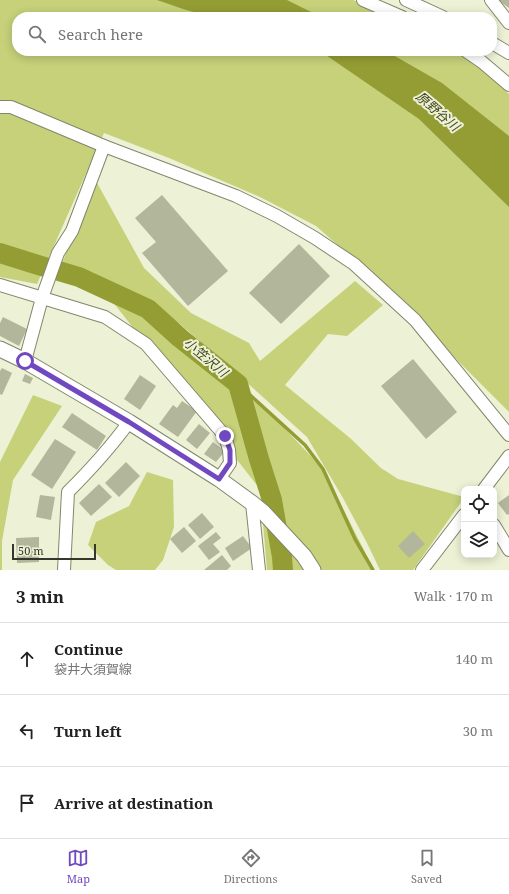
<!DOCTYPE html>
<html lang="en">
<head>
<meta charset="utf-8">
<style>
	body { margin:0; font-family:"Noto Serif","Noto Sans JP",serif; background:#f6f6f6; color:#222 }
	.controls { position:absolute; right:12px; bottom:12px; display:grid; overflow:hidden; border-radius:8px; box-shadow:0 2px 10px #0003 }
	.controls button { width:36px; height:36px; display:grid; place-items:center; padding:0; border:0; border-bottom:1px solid #e0e0e0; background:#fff; color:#222; font:20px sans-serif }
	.scale { position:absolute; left:12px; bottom:10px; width:84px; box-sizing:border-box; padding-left:4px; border:2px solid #35372c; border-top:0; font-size:11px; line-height:14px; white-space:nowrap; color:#35372c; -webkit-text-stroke:3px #edf1d5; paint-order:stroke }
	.stop { position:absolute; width:12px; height:12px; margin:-9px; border:3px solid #7048c0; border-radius:50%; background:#fff }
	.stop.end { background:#7048c0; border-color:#fff; box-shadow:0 1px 4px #0008 }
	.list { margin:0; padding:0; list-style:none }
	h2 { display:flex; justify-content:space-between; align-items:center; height:52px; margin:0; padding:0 16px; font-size:17px }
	h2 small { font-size:13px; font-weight:400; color:#767676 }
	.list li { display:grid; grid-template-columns:26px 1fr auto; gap:12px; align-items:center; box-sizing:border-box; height:72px; padding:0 16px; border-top:1px solid #e0e0e0 }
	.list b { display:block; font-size:15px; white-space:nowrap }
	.list p { margin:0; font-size:13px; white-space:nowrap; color:#767676 }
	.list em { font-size:13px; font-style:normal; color:#767676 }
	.icon { flex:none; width:22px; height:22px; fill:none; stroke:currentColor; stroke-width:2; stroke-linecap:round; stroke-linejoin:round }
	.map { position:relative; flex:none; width:509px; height:570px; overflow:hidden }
	.search { position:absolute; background:#fff; box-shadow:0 2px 10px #0003; left:12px; right:12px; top:12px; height:44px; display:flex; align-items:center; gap:10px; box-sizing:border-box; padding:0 14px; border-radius:16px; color:#767676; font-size:15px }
	.sheet { height:268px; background:#fff }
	nav { display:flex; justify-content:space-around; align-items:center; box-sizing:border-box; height:56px; border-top:1px solid #e0e0e0; background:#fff; font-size:11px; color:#767676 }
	nav a { display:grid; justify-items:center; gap:2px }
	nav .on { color:#7048c0 }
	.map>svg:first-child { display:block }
	.green { fill:#c6d17a }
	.water { fill:#949d34 }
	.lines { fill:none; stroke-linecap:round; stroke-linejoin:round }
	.stream { stroke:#949d34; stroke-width:3.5 }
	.river { stroke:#949d34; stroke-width:20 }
	.building { fill:#b2b69b }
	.minor-casing { stroke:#82866c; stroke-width:14 }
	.major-casing { stroke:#82866c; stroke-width:17 }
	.minor { stroke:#fff; stroke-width:12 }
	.major { stroke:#fff; stroke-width:15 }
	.route { stroke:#7048c0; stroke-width:5 }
	.labels { text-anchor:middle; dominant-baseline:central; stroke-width:4; stroke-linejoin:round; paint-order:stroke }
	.water-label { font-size:13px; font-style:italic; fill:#42471c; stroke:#edf1d5 }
</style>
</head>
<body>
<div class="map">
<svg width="509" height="570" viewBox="0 0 509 570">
	<rect width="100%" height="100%" fill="#edf1d5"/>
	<g class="green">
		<path d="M0,0H353L393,17H17V51H462L509,94V412L373,276L316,226L260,197L169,158L104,133L37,284L0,277Z"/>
		<path d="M96,181L144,268L191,313L249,343L260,361L355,281L383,305L347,336L328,334L285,385L350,438L381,468L398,479L464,497V498L413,570H380L367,543L343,498L307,437L223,361L180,324L94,273L62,263Z"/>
		<path d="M101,287L180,338L271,414L323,469L374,570H267L260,489Z"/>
		<path d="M33,395L62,406L13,480L2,541V570H0V462Z"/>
		<path d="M147,472L173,480L174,527L163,560L155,570H116L108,565L88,545L96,522L129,506Z"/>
	</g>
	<g class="water">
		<path d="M157,0H287L321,17H211L183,9Z"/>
		<path d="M320,51H386L442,83L509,136V207L419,119Z"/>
	</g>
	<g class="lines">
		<path class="stream" d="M238,384L305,445L323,469L355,539L373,570"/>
		<path class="river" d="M0,253L38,265L79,277L148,309L180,338L238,384L259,459L272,500L282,557L283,570"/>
	</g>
	<g class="building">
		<path d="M498,0H509V8Z"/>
		<path d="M162,195L228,271L188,306L142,253L156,242L135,218Z"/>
		<path d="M299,244L330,276L281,324L249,293Z"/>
		<path d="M3,317L27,329L19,346L0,336V323Z"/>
		<path d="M413,359L457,412L426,439L381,386Z"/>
		<path d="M2,368L12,373L2,395L0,394V371Z"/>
		<path d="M25,374L33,378L30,384L22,381Z"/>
		<path d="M140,375L156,386L140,410L124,399Z"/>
		<path d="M182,401L197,411L178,437L159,424L173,405L177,408Z"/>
		<path d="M72,413L106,436L97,450L62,427Z"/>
		<path d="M199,424L210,433L197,449L186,440Z"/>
		<path d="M55,439L76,452L52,489L31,475Z"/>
		<path d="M213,442L225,451L216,462L204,454Z"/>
		<path d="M126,462L140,476L119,497L105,483Z"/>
		<path d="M99,484L112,497L91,516L79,503Z"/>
		<path d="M40,495L55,497L51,520L36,517Z"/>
		<path d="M509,495V514L507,515L498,503Z"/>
		<path d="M202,513L214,527L200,539L188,525Z"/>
		<path d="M184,527L196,541L182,553L170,539Z"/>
		<path d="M413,531L425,544L409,558L398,546Z"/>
		<path d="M216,532L221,538L213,544L220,552L209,560L198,546Z"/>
		<path d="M243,536L252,548L233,561L225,548Z"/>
		<path d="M39,537V562L17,563L16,538Z"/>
		<path d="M222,555L231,566L227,570H204Z"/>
	</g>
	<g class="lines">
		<g class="minor-casing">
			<g id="minor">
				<path d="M363,0L402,17"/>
				<path d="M406,0L443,17"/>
				<path d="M491,0L509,23"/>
				<path d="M492,43L509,53"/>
				<path d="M466,51L482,62L509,85"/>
				<path d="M0,107H11L104,146L236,196L277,216L315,238L354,264L415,320L509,435"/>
				<path d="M0,285L105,317L146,344L225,436L229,450L230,463L219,479"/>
				<path d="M25,361L42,298L58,253L72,231L104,146"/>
				<path d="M484,489L509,456"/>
				<path d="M252,503L259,570"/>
				<path d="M494,525L509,550"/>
				<path d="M64,570L68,492C90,470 111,447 129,422"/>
				<path d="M422,570L464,515"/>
			</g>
		</g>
		<g class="major-casing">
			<path id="major" d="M0,349L25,361L129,422L219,479L252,503L263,512L304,556L313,570"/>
		</g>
		<use href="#minor" class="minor"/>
		<use href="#major" class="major"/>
	</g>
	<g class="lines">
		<path class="route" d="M25,361L129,422L219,479L230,463V450L225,436"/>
	</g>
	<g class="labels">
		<g class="water-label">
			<text transform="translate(438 111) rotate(41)">原野谷川</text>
			<text transform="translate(206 357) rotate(40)">小笠沢川</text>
		</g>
	</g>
</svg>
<div class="controls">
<button><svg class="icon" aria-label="locate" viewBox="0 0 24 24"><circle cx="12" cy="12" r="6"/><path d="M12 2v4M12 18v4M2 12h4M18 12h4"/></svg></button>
<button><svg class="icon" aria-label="layers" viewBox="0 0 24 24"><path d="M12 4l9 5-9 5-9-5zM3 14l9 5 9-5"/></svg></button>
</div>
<div class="scale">50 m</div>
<div class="stop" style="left:25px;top:361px"></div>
<div class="stop end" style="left:225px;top:436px"></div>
<div class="search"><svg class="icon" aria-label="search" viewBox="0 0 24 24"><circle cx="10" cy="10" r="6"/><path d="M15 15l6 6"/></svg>Search here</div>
</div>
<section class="sheet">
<h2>3 min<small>Walk · 170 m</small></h2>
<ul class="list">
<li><svg class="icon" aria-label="ahead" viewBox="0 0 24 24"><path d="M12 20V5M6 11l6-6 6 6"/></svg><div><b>Continue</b><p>袋井大須賀線</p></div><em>140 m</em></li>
<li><svg class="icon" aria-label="left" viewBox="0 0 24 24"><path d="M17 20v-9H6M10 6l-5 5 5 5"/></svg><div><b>Turn left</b></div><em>30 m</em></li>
<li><svg class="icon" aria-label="arrive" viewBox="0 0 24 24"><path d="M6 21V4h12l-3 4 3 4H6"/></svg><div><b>Arrive at destination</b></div></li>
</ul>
</section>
<nav>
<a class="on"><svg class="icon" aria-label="map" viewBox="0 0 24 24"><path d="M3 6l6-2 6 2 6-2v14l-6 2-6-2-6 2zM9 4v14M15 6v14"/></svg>Map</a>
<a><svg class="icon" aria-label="directions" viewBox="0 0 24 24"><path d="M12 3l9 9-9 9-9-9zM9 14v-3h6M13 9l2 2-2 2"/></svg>Directions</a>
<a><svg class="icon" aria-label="saved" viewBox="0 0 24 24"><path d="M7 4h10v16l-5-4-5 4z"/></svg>Saved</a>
</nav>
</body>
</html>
